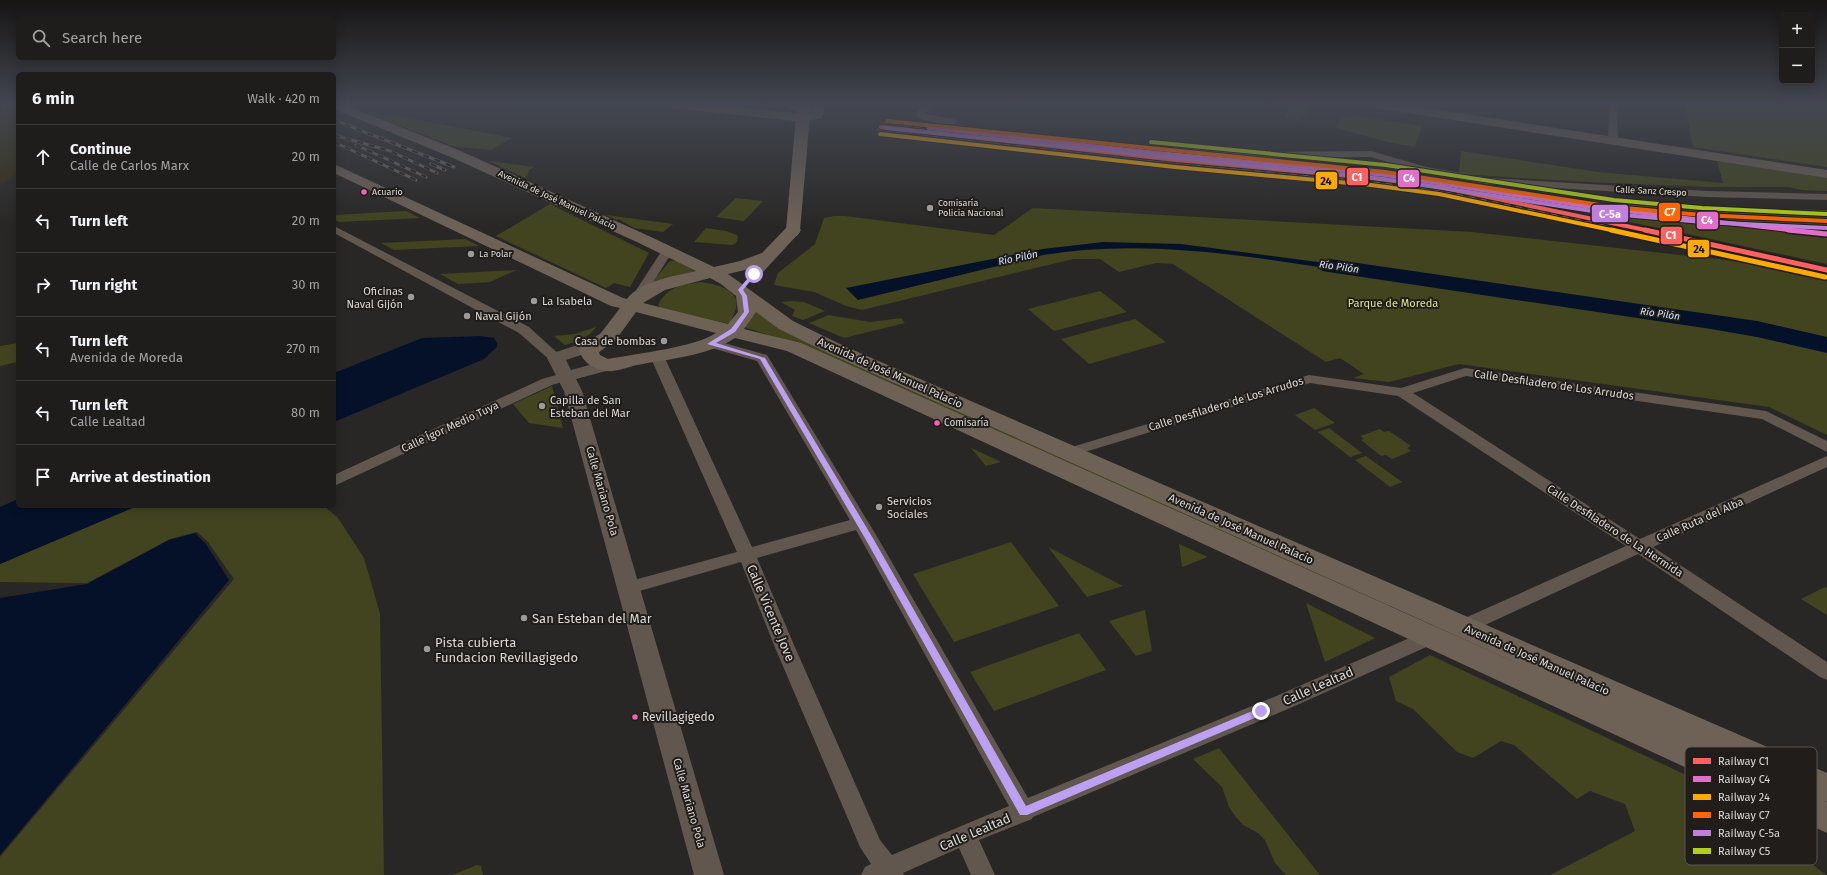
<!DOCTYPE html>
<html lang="en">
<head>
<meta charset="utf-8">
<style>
	body { margin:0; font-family:"Fira Sans",sans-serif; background:#2c2a29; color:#f1f3f6 }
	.controls { position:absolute; right:12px; top:12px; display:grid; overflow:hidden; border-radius:6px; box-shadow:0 2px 10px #0003 }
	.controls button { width:36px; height:36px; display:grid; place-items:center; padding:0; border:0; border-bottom:1px solid #3c3b3b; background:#1f1d1c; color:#f1f3f6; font:20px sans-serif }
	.stop { position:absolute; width:12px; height:12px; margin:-9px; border:3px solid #bca0f2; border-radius:50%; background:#fff }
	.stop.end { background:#bca0f2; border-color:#fff; box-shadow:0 1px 4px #0008 }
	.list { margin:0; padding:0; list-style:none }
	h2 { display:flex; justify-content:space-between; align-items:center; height:52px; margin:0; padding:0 16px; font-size:17px }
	h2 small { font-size:13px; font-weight:400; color:#a1a2a3 }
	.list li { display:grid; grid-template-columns:26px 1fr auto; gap:12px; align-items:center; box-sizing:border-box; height:64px; padding:0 16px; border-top:1px solid #3c3b3b }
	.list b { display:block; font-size:15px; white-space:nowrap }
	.list p { margin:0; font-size:13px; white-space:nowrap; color:#a1a2a3 }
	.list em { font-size:13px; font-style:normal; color:#a1a2a3 }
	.icon { flex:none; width:22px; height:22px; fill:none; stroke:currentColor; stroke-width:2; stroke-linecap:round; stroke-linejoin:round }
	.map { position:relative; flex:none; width:1827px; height:875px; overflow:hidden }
	.search { position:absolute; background:#1f1d1c; box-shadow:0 2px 10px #0003; left:16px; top:16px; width:320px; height:44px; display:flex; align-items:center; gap:10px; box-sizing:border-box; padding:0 14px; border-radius:6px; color:#a1a2a3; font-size:15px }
	.panel { position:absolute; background:#1f1d1c; box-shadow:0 2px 10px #0003; left:16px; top:72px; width:320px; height:436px; border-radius:6px }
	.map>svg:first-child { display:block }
	.green { fill:#41441e }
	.sand { fill:#342d10 }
	.water { fill:#041128 }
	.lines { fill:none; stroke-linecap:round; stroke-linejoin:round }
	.river { fill:#041128; fill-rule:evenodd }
	.minor { fill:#61574f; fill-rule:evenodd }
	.tertiary { fill:#61574f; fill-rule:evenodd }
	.secondary { fill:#6e6257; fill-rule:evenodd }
	.primary { fill:#6c5f55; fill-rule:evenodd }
	.rail-far1-casing { stroke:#6a635e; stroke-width:3 }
	.rail-casing { stroke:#6a635e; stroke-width:3.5 }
	.rail-far1 { stroke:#201d1a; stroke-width:2; stroke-dasharray:6; stroke-linecap:butt }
	.rail { stroke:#201d1a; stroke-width:2.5; stroke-dasharray:8; stroke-linecap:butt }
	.secondary-bridge { stroke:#6e6257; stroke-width:14 }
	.rail-1-far1-casing { stroke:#201d1a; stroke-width:6 }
	.rail-1-casing { stroke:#201d1a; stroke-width:8 }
	.rail-2-far1-casing { stroke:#201d1a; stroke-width:6 }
	.rail-2-casing { stroke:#201d1a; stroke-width:8 }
	.rail-3-far1-casing { stroke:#201d1a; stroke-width:6 }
	.rail-3-casing { stroke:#201d1a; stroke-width:8 }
	.rail-4-casing { stroke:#201d1a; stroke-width:6 }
	.rail-5-casing { stroke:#201d1a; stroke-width:6 }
	.rail-6-casing { stroke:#201d1a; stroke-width:6 }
	.rail-1-far1 { stroke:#ff6060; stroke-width:4 }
	.rail-1 { stroke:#ff6060; stroke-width:5 }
	.rail-2-far1 { stroke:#e26fc6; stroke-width:4 }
	.rail-2 { stroke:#e26fc6; stroke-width:5 }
	.rail-3-far1 { stroke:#fa0; stroke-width:4 }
	.rail-3 { stroke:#fa0; stroke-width:5 }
	.rail-4 { stroke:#f60; stroke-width:4 }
	.rail-5 { stroke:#c07fdc; stroke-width:4 }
	.rail-6 { stroke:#b2d019; stroke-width:4 }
	.route { fill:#bca0f2 }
	.bus-dot { fill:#f860b3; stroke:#201d1a; stroke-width:1.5 }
	.poi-dot { fill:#9d9b99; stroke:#201d1a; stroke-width:1.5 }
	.labels { text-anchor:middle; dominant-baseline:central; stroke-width:4; stroke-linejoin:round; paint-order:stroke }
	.far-street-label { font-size:9px; fill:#dbd9d7; stroke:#201d1a }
	.far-bus-label { font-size:9px; fill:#dbd9d7; stroke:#201d1a; text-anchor:start }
	.far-poi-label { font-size:9px; fill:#dbd9d7; stroke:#201d1a; text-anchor:start }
	.far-water-label { font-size:10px; font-style:italic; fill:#d1e5ff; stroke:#201d1a }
	.bus-label { font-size:10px; fill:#dbd9d7; stroke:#201d1a; text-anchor:start }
	.poi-label { font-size:11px; fill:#dbd9d7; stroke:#201d1a; text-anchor:start }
	.park-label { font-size:11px; fill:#dbe391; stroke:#201d1a }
	.street-label { font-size:11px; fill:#dbd9d7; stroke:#201d1a }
	.near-bus-label { font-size:12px; fill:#dbd9d7; stroke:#201d1a; text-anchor:start }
	.near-street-label { font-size:13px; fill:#dbd9d7; stroke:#201d1a }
	.near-poi-label { font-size:13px; fill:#dbd9d7; stroke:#201d1a; text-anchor:start }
	.key { fill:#201d1a; stroke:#585553; stroke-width:1 }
	.key-label { font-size:11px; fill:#dbd9d7 }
	.line-badge { stroke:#201d1a; stroke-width:1.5 }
	.badge-label { font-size:11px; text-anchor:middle; font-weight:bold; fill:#fff }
	.pale-badge-label { font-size:11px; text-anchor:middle; font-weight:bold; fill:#111 }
</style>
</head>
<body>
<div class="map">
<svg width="1827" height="875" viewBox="0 0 1827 875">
	<rect width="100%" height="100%" fill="#292725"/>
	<g class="green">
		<path d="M1292,104H1312L1301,121L1284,118Z"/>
		<path d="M1685,104H1827V167L1693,147Z"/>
		<path d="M366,112L385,116L388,114L512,138L491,150L452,146Z"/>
		<path d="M1352,115L1422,126L1415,147L1392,143L1336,128L1342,116L1351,118Z"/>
		<path d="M1461,151L1598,172L1723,183L1717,161L1827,177V191L1803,190L1788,187H1708L1588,182L1459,174Z"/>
		<path d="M489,161H490L534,167L529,170L527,177L525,178Z"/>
		<path d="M1454,187L1557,205L1827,237V264L1664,229Z"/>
		<path d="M736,198L763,201L744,221L716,217Z"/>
		<path d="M1588,200L1738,208L1827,210V219L1654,209Z"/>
		<path d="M550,204L649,253L630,287L614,283L606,288L496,236Z"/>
		<path d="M1033,208L1472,232L1762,264L1767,262L1827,274V435L1769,407L1459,364L1389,382L1353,378L1364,374L1340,358L1326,362L1173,264L1156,263L1119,272L1100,259H1073L862,310L846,306L814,292L774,285L778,273L815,244L824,218L834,216H845L994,235Z"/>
		<path d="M406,211L420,218L339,222L334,219V215Z"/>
		<path d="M606,215L673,224L663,232L634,228L619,219L617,220Z"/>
		<path d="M1717,218L1827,223V231L1743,223Z"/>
		<path d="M706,228L726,231L737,235L738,238L736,243L732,245L694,242Z"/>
		<path d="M465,239L479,246L394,250L381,243Z"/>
		<path d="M670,261H678L695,271L649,286Z"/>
		<path d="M517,270L490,282L458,284L440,274Z"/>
		<path d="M701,282C728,286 748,294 729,324L661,308L658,305C668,286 682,285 701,282Z"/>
		<path d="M1100,291L1127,312L1054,331L1028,309Z"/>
		<path d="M792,301L804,302L825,311L803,320L792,316L795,310L781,302Z"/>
		<path d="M752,308L1389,601V608L790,342L744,327Z"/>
		<path d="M829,315L870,322L901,318L905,323L844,338L809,323Z"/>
		<path d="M1135,319L1166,342L1089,364L1061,339Z"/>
		<path d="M596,327C590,337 576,342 565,345L554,336L575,334Z"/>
		<path d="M18,343L17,362L0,366V346Z"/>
		<path d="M552,386L563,428L529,423L513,404Z"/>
		<path d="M1314,408L1335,423L1315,430L1295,415Z"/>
		<path d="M1329,428L1362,453L1350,457L1318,432Z"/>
		<path d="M1380,429L1384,432L1389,431L1411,446L1407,448L1411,451L1392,459L1386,455L1381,456L1361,440L1364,439L1360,436Z"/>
		<path d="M971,448L1001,462L986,466Z"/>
		<path d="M1366,456L1402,482L1390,487L1355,460Z"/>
		<path d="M137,506H324L338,518L364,558L380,614L384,875H0V857L234,579L208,542L197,532L170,539L87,583L0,582V564Z"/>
		<path d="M1011,542L1059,606L954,642L913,574Z"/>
		<path d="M1179,544L1208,557L1182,567Z"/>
		<path d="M1048,547L1123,586L1087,597Z"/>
		<path d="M1825,587L1827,588V615L1801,599Z"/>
		<path d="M1306,603L1375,638L1325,662Z"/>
		<path d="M1145,610L1152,651L1136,656L1109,621Z"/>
		<path d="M1079,633L1106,670L994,711L970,672Z"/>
		<path d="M1430,655L1716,789L1826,875H1550L1635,831L1625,804L1590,791L1577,799L1514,745L1501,741L1473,758L1457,752L1413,709L1396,701L1389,677Z"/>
		<path d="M1219,748L1320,875H1286L1275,863L1265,840L1258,833L1243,825L1235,816L1229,807L1222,787L1193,759Z"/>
		<path d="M477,865L481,866L483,875H452Z"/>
	</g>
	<path class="sand" d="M0,104H18V172L0,186Z"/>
	<g class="water">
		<path d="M1103,242L1181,244L1371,269V275C1262,259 1153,237 1043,255L858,300L846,288L1043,249Z"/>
		<path d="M480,336L494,338L497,343V347L484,359L334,422V373L422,338Z"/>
		<path d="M18,499V506H137L0,564V507Z"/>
		<path d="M195,533L206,544L229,580L0,855V598L87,584L169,540Z"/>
	</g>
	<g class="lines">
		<path class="river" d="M1330,259L1757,321L1827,337V353L1757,337L1711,329L1322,271L1318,266L1322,261Z"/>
		<g class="minor">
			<path d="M784,104H793L798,109L797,111H791Z"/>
			<path d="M924,104H933L925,114L954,119L958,122C952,128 926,121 918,118L916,113Z"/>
			<path d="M1609,104H1617L1618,140L1613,143L1608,140Z"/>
			<path d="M1174,142L1264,152L1371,151L1427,167L1487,178L1708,191L1827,194V200L1708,197L1487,184L1426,173L1371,157L1264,158L1171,147L1169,145L1171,143Z"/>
			<path d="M334,226L529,327L563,358L561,361H551L519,333L334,233Z"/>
			<path d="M667,248L673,251L643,298L641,301H633L631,298L663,249Z"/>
			<path d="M710,339L767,355L879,540L1028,798L1274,697L1428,630L1435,628L1442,630L1444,635L1442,640L1288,709L1033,817L1032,819L979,840L995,875H971L959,848L903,873L904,875H861L865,867L871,864L860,847L774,645L741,562L629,594L623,593L620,588L623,583L737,552L650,356L652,353H662L664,356L752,547L850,520L757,361L705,346L703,343L705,340ZM856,530L1009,806L892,855L880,840L794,645L757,558Z"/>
			<path d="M1465,368L1766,411L1827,441V452L1762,419L1466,376L1413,393L1640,539L1827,456V467L1653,547L1827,662V680L1820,677L1638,554L1470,632L1463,634L1456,632L1454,627L1456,622L1626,546L1398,396L1310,383L1072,456L1067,458L1062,456L1059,453L1062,450L1309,375L1401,388Z"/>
			<path d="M567,372L572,373L574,376L572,379L552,385L334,486V475L542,379Z"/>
		</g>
		<path class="tertiary" d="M596,339L602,340L604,344L602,348L566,360L571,370L608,360L614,361L617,365L614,369L576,379L582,391L724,875H694L564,391L547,358L550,354Z"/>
		<path class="secondary" d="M334,104H343L463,152L651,237L714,267L740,261L762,253L787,227L793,225L799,227L801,230L799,233L763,272L757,273L751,272L749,269L728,274L793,321L844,346L1827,773V802L1825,801L1827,802V833L787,351L735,338C708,356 669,359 637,365C628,367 616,372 607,371C593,369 583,363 579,350L582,346L601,333L620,308L611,306L334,173V164L623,298L627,299C640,281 675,276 696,271L639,243L453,158L334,109ZM710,278L721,284L736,296L738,312L728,324L643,303L665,290ZM636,312L716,333C696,347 635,354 608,359L600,355L599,352L615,341ZM756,312L779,329L830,354L1528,668L801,343L744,329Z"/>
		<g class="primary">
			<path d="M668,104H710L804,114L811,113L812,104H824L823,115L821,118L804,122L674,108L670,107Z"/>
			<path d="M1370,104H1401L1827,170V178L1376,108L1372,107Z"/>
		</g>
		<g class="rail-far1-casing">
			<g id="rail-far1">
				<path d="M334,120L454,167"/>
				<path d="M885,123L929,128"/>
				<path d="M879,129L1176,162L1372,181L1441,190L1637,231"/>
				<path d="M334,135L390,151L437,173"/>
				<path d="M1038,139L1093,144"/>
				<path d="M334,142L416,180"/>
				<path d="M356,145L426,177"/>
				<path d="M431,164L445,170"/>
			</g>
		</g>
		<g class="rail-casing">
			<path id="rail" d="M1632,230L1827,270"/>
		</g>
		<use href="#rail-far1" class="rail-far1"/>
		<use href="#rail" class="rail"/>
		<path class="secondary-bridge" d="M793,230L804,104"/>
		<g class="rail-1-far1-casing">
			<path id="rail-1-far1" d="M881,127L1176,160L1372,178L1440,187L1650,231"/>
		</g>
		<g class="rail-1-casing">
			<path id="rail-1" d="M1645,230L1827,270"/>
		</g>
		<g class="rail-2-far1-casing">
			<path id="rail-2-far1" d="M929,128L1148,152L1386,175L1591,207L1797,231"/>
		</g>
		<g class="rail-2-casing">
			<path id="rail-2" d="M1788,230L1827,234"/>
		</g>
		<g class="rail-3-far1-casing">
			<path id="rail-3-far1" d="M880,134L1175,167L1371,185L1439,194L1616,231"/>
		</g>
		<g class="rail-3-casing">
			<path id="rail-3" d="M1611,230L1825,277"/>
		</g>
		<g class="rail-4-casing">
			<path id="rail-4" d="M887,121L1385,172L1613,207L1702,215L1827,221"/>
		</g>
		<g class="rail-5-casing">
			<path id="rail-5" d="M886,128L1384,179L1612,214L1702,222L1827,228"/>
		</g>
		<g class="rail-6-casing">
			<path id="rail-6" d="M1151,142L1386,165L1614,200L1702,208L1827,214"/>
		</g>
		<use href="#rail-1-far1" class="rail-1-far1"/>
		<use href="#rail-1" class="rail-1"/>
		<use href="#rail-2-far1" class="rail-2-far1"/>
		<use href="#rail-2" class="rail-2"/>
		<use href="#rail-3-far1" class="rail-3-far1"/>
		<use href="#rail-3" class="rail-3"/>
		<use href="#rail-4" class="rail-4"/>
		<use href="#rail-5" class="rail-5"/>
		<use href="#rail-6" class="rail-6"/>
	</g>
	<linearGradient id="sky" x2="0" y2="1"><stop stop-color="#171514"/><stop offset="0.46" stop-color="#434751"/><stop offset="1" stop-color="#434751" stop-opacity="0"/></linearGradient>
	<rect width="1827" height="227" fill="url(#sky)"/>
	<path class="route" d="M752,273L756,274L743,290L747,296L749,312L735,332L716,343L765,358L874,540L1026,806L1257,709H1264L1265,711L1264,714L1027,815H1020L866,540L760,359L707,344L731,329L744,312L742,296L738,290Z"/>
	<g class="bus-dot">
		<circle cx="364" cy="192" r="3.5"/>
		<circle cx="937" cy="423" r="3.5"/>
		<circle cx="635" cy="717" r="3.5"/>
	</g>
	<g class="poi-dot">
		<circle cx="930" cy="208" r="4"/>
		<circle cx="471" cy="254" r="4"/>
		<circle cx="411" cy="297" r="4"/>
		<circle cx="534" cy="301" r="4"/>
		<circle cx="467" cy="316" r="4"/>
		<circle cx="664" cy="341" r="4"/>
		<circle cx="542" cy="406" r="4"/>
		<circle cx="879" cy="507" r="4"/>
		<circle cx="524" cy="618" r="4"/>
		<circle cx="427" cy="649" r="4"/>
	</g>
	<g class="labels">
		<g class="far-street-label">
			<text transform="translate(1651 191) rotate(3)">Calle Sanz Crespo</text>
			<text transform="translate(557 200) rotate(25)">Avenida de José Manuel Palacio</text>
		</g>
		<g class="far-bus-label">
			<text x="372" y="192">Acuario</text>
		</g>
		<g class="far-poi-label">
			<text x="938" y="203">Comisaría<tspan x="938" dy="10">Policia Nacional</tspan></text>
			<text x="479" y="254">La Polar</text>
		</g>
		<g class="far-water-label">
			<text transform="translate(1018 258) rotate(-12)">Río Pilón</text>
			<text transform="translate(1339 267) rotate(8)">Río Pilón</text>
			<text transform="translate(1660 314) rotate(8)">Río Pilón</text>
		</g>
		<g class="bus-label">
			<text x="944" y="423">Comisaría</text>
		</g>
		<g class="poi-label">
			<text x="403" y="291" text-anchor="end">Oficinas<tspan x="403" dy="13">Naval Gijón</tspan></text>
			<text x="542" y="301">La Isabela</text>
			<text x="475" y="316">Naval Gijón</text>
			<text x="656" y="341" text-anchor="end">Casa de bombas</text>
			<text x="550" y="400">Capilla de San<tspan x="550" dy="13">Esteban del Mar</tspan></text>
			<text x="887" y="501">Servicios<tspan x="887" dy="13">Sociales</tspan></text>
		</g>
		<g class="park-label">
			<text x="1393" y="303">Parque de Moreda</text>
		</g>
		<g class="street-label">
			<text transform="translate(890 373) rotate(24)">Avenida de José Manuel Palacio</text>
			<text transform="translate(1554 385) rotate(8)">Calle Desfiladero de Los Arrudos</text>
			<text transform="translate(1226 404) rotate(-17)">Calle Desfiladero de Los Arrudos</text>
			<text transform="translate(450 427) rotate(-25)">Calle Ígor Medio Tuya</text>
			<text transform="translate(602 491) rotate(74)">Calle Mariano Pola</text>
			<text transform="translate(1700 520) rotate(-24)">Calle Ruta del Alba</text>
			<text transform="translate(1241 529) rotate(24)">Avenida de José Manuel Palacio</text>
			<text transform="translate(1615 531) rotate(33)">Calle Desfiladero de La Hermida</text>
			<text transform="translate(1537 660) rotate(24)">Avenida de José Manuel Palacio</text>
			<text transform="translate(689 803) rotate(74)">Calle Mariano Pola</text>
		</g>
		<g class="near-bus-label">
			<text x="642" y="717">Revillagigedo</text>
		</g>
		<g class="near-street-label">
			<text transform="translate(771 613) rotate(67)">Calle Vicente Jove</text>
			<text transform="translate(1318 686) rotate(-24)">Calle Lealtad</text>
			<text transform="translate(975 832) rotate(-23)">Calle Lealtad</text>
		</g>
		<g class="near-poi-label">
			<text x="532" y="618">San Esteban del Mar</text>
			<text x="435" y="642">Pista cubierta<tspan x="435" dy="15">Fundacion Revillagigedo</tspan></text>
		</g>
	</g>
	<rect x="1685" y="747" width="132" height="118" rx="6" class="key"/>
	<rect x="1693" y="758" width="18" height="6" fill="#ff6060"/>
	<rect x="1693" y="776" width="18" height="6" fill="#e26fc6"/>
	<rect x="1693" y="794" width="18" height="6" fill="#fa0"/>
	<rect x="1693" y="812" width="18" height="6" fill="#f60"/>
	<rect x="1693" y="830" width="18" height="6" fill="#c07fdc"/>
	<rect x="1693" y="848" width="18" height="6" fill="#b2d019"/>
	<g class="key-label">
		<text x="1718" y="765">Railway C1</text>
		<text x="1718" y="783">Railway C4</text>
		<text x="1718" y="801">Railway 24</text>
		<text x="1718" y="819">Railway C7</text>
		<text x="1718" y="837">Railway C-5a</text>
		<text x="1718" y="855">Railway C5</text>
	</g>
	<g class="line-badge">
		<rect x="1346" y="167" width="23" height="19" rx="4" fill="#ff6060"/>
		<rect x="1397" y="169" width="23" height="19" rx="4" fill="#e26fc6"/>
		<rect x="1315" y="171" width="23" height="19" rx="4" fill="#fa0"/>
		<rect x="1658" y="202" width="23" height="20" rx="4" fill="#f60"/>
		<rect x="1591" y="204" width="38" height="19" rx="4" fill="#c07fdc"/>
		<rect x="1696" y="211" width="23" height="19" rx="4" fill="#e26fc6"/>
		<rect x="1660" y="226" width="23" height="19" rx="4" fill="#ff6060"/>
		<rect x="1687" y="239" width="23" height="19" rx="4" fill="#fa0"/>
	</g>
	<g class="badge-label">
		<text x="1357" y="181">C1</text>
		<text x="1409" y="182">C4</text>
		<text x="1670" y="216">C7</text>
		<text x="1610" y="218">C-5a</text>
		<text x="1707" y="224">C4</text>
		<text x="1671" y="239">C1</text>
	</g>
	<g class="pale-badge-label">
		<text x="1326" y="185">24</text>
		<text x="1699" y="253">24</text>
	</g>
</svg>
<div class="controls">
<button>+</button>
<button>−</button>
</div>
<div class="stop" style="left:754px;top:274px"></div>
<div class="stop end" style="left:1261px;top:711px"></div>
<div class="search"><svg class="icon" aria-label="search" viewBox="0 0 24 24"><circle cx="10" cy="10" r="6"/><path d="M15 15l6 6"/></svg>Search here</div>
<section class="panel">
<h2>6 min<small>Walk · 420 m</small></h2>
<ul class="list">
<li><svg class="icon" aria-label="ahead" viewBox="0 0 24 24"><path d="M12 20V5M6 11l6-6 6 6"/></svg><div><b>Continue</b><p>Calle de Carlos Marx</p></div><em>20 m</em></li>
<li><svg class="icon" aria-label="left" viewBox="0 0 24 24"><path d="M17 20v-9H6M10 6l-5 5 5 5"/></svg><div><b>Turn left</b></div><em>20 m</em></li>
<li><svg class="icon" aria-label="right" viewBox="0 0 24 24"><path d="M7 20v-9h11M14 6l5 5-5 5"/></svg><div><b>Turn right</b></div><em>30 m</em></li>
<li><svg class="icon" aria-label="left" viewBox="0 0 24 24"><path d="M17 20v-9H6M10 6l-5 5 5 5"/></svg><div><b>Turn left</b><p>Avenida de Moreda</p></div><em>270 m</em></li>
<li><svg class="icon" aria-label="left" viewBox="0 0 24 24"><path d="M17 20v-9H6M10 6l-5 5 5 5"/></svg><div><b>Turn left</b><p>Calle Lealtad</p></div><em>80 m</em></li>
<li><svg class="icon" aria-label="arrive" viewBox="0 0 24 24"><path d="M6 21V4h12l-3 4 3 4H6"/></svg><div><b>Arrive at destination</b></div></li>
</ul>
</section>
</div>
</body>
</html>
